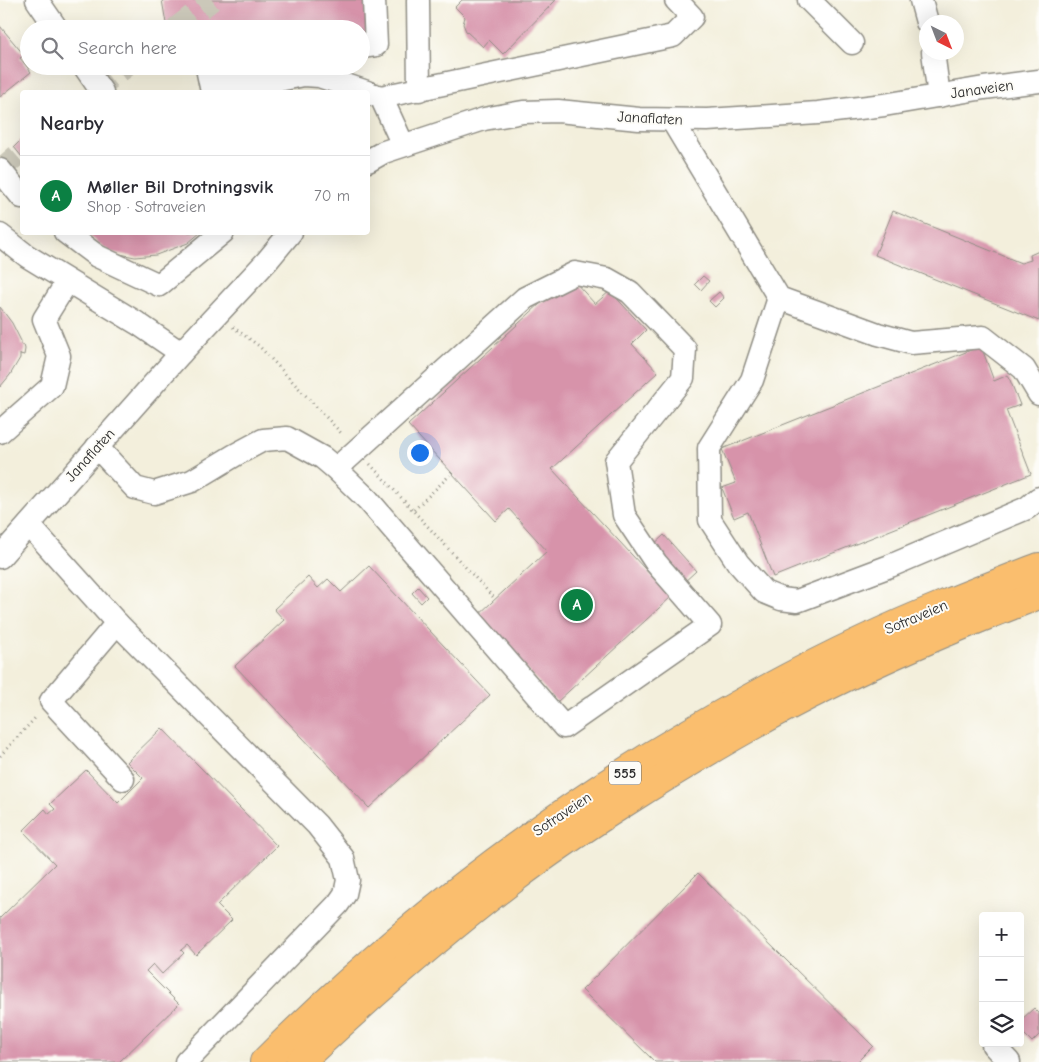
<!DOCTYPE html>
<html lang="en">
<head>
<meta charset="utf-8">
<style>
	body { margin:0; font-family:"Comic Neue",sans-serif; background:#f2f2f3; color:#2b2b33 }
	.controls { position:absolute; right:15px; bottom:15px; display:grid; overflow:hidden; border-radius:5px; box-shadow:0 5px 20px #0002 }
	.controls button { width:45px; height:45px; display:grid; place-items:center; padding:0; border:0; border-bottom:1px solid #e1e1e2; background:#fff; color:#2b2b33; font:25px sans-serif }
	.compass { position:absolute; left:919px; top:15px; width:45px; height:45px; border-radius:50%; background:#fff; box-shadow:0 5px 20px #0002; rotate:138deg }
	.you { position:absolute; left:419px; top:452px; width:18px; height:18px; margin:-12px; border:4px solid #fff; border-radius:50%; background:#1a73e8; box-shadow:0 0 0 8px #1a73e833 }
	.badge { display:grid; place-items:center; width:32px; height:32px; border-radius:50%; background:#0b8043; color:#fff; font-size:16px; font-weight:700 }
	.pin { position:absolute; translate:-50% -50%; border:2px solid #fff; box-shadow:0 1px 5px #0006 }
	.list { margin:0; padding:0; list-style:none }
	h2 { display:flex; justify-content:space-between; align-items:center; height:65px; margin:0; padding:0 20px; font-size:21px }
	h2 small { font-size:16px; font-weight:400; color:#7c7c81 }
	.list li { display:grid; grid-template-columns:32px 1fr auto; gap:15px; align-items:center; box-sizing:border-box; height:80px; padding:0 20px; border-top:1px solid #e1e1e2 }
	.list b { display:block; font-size:19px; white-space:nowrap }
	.list p { margin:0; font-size:16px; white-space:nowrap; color:#7c7c81 }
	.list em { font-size:16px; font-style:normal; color:#7c7c81 }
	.icon { flex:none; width:28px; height:28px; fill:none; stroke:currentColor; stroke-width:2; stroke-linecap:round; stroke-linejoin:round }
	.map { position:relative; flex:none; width:1039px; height:1062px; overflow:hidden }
	.search { position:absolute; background:#fff; box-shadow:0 5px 20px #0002; left:20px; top:20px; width:350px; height:55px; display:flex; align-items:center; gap:12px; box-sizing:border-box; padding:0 18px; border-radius:28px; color:#7c7c81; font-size:19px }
	.panel { position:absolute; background:#fff; box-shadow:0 5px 20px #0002; left:20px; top:90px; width:350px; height:145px; border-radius:5px }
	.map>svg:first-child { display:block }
	.building { fill:#d793aa }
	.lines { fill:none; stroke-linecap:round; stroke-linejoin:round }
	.minor-tunnel { stroke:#cbc8b9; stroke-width:22; stroke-dasharray:22 11; stroke-linecap:butt }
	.minor-casing { stroke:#8f8d84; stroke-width:25 }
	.highway-casing { stroke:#8f8d84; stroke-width:30 }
	.path { stroke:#8f8d84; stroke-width:3; stroke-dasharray:1 4; stroke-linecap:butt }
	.minor { stroke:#fff; stroke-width:22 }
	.highway { stroke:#fabe6e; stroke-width:28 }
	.labels { text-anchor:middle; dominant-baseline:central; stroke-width:4; stroke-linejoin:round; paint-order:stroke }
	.shield { fill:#fdfcf7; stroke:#6a6a68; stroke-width:1 }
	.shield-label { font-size:14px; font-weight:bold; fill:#2b2b2b }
	.street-label { font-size:15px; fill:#2b2b2b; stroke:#fdfcf7 }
</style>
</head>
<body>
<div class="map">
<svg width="1039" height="1062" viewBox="0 0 1039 1062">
	<rect width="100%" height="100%" fill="#fdfcf7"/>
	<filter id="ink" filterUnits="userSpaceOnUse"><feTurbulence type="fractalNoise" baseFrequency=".02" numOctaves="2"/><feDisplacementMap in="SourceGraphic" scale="10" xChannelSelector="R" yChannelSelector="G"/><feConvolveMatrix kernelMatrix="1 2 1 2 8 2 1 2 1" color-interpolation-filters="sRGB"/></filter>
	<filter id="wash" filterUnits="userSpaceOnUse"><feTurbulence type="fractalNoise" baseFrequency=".0096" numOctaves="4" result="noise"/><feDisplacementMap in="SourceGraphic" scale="20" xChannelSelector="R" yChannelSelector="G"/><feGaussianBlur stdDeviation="1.12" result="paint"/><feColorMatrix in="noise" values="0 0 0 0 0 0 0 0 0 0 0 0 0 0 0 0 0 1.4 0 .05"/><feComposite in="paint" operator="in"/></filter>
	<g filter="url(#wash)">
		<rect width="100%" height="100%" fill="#f3efdc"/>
		<g id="blocks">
			<g class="building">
				<path d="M162,0H365L371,38L361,39V29H167Z"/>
				<path d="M462,0H556L503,54L489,40L483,47L466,31L463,24L465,17L455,7Z"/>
				<path d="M0,26L24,55L20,58L31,72L0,97Z"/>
				<path d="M22,139V157L14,147Z"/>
				<path d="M893,211L1021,263L1031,260L1030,255L1039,251V321L875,255Z"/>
				<path d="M84,232H201L188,243L156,255L135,257L110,252Z"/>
				<path d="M703,276L709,281L701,290L695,284Z"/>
				<path d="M574,281L595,304L610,291L646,330L632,344L658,372L552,469L671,597L557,702L477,616L547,551L509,509L496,521L408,425L542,302Z"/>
				<path d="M719,292L724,298L715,307L709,301Z"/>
				<path d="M0,307L12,323L21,341V345H24L25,349L24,355L20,354V358L10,375L0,387Z"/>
				<path d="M981,346L994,381L1008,375L1020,405L1006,410L1031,474L773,577L748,512L734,518L722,488L736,483L722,449Z"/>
				<path d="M664,535L696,571L682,584L650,548Z"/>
				<path d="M369,566L490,695L369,808L235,666L284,620L274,609L308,577L318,588L328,579L341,592Z"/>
				<path d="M418,587L427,597L421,603L412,593Z"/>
				<path d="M162,728L277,846L217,905L232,920L196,955L187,945L181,950L184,953L162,974L153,964L146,971L179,1004L119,1062H0V918L55,864L23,831L45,809L49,814L55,809L50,804L86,770L118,803L143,778L127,762Z"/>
				<path d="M698,873L873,1046L857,1062H655L582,990Z"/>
				<path d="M1034,1008L1039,1013V1035L1032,1042L1020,1030V1021Z"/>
			</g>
		</g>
	</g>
	<g filter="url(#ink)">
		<use href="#blocks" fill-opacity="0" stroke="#8f8d84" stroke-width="1"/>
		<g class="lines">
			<g class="minor-tunnel">
				<path d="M175,29L212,0"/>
				<path d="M93,92L127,66"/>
				<path d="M0,170L22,151"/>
			</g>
			<g class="minor-casing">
				<g id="minor">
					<path d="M37,0L57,29"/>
					<path d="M418,0L419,90"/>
					<path d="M809,0L852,43"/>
					<path d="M921,0L927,22"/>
					<path d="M361,47L376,45L374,0"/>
					<path d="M933,52L939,96"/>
					<path d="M84,66L102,92"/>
					<path d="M212,92L208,73L248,66"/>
					<path d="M217,92L304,75L319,76L367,92"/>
					<path d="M368,93L381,97L403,145"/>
					<path d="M381,97L673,36L692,17L676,0"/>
					<path d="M672,120L779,298L878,334L911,343L983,337L1024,369L1039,394"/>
					<path d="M368,161L384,152L484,119L523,112L558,111L639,119L707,120L818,113L884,105L984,88L1039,81"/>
					<path d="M0,170L22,197"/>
					<path d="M65,232L97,256L159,285L223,232"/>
					<path d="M0,235L27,256L137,323L181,353"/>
					<path d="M779,298L752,380L709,448L710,520L738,563L764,592L781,599L797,601L890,566L1027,508L1039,498"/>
					<path d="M0,432L52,386L59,356L44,319L67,282"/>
					<path d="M97,447L135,488L154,493L192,481L235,455L263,440L287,438L323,458L336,469L368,500L564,727L710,625L656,563L624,515L616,461L683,378L685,349L630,292L607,279L575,273L525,298L336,469"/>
					<path d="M29,525L117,623L317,825L343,858L348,880L345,894L338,904L186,1062"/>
					<path d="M0,557L181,353L267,261L291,232"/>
					<path d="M117,623L51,701L123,779"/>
					<path d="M993,1045L1009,1062"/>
				</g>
			</g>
			<g class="highway-casing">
				<g id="highway">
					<path d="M264,1062C381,945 510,843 650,756C719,714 790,674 863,640C920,613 980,590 1039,567"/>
					<path d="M300,1062C369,997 440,935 515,878C549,852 585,828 621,805C687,763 754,722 824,688C894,653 966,623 1039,595"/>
				</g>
			</g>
			<g class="path">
				<path d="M233,327L259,346L342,434"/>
				<path d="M370,464L494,598"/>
				<path d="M414,510L450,475"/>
				<path d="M0,756L37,716"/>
			</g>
			<use href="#minor" class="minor"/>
			<use href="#highway" class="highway"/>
		</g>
	</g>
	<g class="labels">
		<rect class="shield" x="609" y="761.5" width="32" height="23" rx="4"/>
		<g class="shield-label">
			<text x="625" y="773">555</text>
		</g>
		<g class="street-label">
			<text transform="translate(982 89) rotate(-8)">Janaveien</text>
			<text transform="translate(650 118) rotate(3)">Janaflaten</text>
			<text transform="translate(90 455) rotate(-48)">Janaflaten</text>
			<text transform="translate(916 617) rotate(-23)">Sotraveien</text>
			<text transform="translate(562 814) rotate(-34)">Sotraveien</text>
		</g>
	</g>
</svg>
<div class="controls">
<button>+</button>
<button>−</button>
<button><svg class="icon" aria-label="layers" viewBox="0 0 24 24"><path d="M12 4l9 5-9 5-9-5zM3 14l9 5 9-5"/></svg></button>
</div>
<svg class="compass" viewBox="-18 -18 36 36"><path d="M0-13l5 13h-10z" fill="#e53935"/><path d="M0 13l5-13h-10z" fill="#7c7c81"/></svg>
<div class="you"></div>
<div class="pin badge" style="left:577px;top:605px">A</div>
<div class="search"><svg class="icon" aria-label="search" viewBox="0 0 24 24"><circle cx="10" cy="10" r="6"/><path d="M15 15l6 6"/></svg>Search here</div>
<section class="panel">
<h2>Nearby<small></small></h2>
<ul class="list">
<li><span class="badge">A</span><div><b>Møller Bil Drotningsvik</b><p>Shop · Sotraveien</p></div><em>70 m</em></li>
</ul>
</section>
</div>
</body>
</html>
